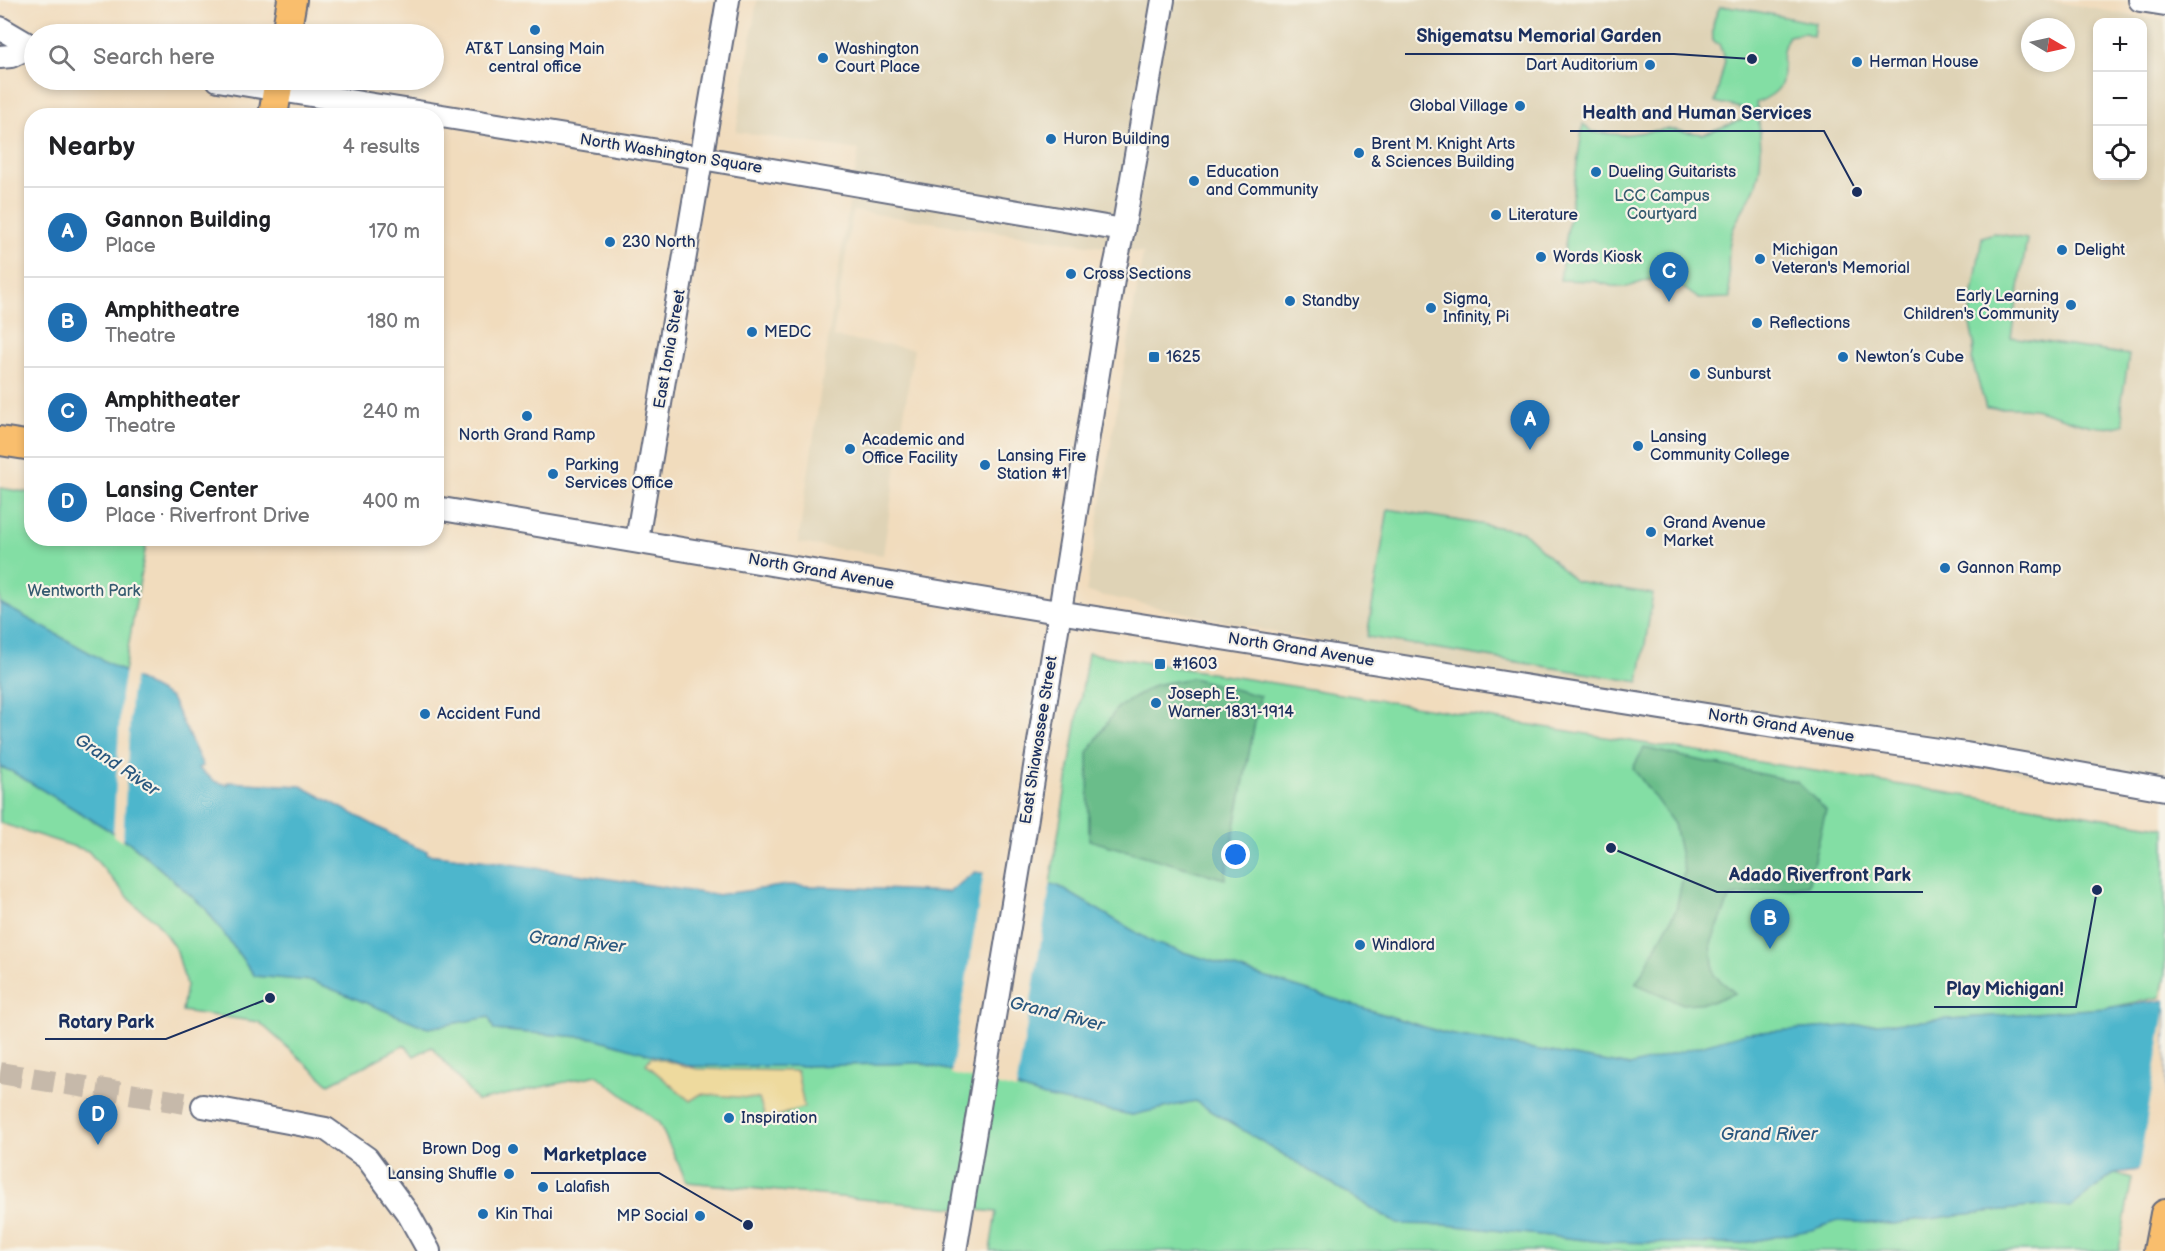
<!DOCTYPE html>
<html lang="en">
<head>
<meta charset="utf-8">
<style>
	body { margin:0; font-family:"Balsamiq Sans",sans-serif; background:#f2f2f2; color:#202124 }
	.controls { position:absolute; right:18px; top:18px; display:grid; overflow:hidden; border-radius:12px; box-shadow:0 3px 9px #0003 }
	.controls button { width:54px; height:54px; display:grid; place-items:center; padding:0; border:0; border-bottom:2px solid #e0e0e0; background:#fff; color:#202124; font:30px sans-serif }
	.compass { position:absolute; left:2021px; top:18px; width:54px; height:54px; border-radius:50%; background:#fff; box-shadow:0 3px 9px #0003; rotate:99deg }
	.you { position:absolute; left:1236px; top:855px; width:21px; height:21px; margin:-15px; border:4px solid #fff; border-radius:50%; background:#1a73e8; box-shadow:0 0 0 9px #1a73e833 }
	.badge { display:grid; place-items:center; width:39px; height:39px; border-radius:50%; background:#1f6fb2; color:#fff; font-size:20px; font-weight:700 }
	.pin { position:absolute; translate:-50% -50px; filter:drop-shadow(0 2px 3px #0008) }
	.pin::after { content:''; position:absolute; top:32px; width:21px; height:18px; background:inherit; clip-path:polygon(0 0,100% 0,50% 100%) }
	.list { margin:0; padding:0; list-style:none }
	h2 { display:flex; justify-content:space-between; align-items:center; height:78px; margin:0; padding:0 24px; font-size:26px }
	h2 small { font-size:20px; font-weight:400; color:#757577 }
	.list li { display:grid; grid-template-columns:39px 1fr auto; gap:18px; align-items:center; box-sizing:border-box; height:90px; padding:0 24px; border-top:2px solid #e0e0e0 }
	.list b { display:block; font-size:22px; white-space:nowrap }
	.list p { margin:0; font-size:20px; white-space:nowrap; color:#757577 }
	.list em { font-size:20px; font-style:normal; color:#757577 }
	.icon { flex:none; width:33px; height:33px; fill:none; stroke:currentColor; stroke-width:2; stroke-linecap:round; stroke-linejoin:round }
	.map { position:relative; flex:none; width:2165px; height:1251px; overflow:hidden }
	.search { position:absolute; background:#fff; box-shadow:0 3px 9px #0003; left:24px; top:24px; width:420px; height:66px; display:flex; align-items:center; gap:15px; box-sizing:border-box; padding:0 21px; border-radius:33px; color:#757577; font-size:22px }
	.panel { position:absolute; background:#fff; box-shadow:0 3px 9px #0003; left:24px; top:108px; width:420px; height:438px; border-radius:24px }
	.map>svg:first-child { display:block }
	.built { fill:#dfd3b6; fill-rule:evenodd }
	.green { fill:#83dea4; stroke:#4f8681; stroke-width:1.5 }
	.forest { fill:#6abd8a; stroke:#427674; stroke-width:1.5 }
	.sand { fill:#eeda9e; stroke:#84847e; stroke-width:1.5 }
	.water { fill:#4eb6cc; stroke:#347295; stroke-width:1.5 }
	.pier { fill:#f1dcbd }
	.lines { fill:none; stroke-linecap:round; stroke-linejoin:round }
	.minor-tunnel { stroke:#c6b9aa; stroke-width:22; stroke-dasharray:22 11; stroke-linecap:butt }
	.minor-casing { stroke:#666c7f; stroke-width:26 }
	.major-casing { stroke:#666c7f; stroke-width:32 }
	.minor { stroke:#fff; stroke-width:22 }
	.major { stroke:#f9be6d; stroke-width:28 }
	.poi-dot { fill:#1f6fb2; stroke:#f7f3e8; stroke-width:2 }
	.labels { text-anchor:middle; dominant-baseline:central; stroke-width:4.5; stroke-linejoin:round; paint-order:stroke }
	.poi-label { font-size:16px; fill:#1b2f5e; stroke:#f7f3e8; text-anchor:start }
	.street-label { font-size:16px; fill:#1b2f5e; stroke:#f7f3e8 }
	.park-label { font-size:16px; fill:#355b70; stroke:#f7f3e8 }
	.water-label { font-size:18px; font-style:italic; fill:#2a587f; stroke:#f7f3e8 }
	.leader { fill:none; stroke:#1b2f5e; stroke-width:2 }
	.callout-dot { fill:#1b2f5e; stroke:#f7f3e8; stroke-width:2 }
	.callout-label { font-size:18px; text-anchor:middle; font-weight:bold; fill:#1b2f5e; stroke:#f7f3e8; stroke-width:4.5; stroke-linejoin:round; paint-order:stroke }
</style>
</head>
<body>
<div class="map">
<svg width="2165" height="1251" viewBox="0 0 2165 1251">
	<rect width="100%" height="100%" fill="#f7f3e8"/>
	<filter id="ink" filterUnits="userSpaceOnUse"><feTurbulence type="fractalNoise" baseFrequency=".0167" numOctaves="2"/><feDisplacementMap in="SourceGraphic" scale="12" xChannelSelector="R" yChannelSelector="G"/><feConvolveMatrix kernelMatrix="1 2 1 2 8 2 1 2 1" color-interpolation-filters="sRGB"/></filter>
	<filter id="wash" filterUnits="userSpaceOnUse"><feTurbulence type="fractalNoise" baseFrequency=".008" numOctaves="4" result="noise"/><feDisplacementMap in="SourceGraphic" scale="24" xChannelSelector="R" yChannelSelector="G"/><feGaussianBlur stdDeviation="1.35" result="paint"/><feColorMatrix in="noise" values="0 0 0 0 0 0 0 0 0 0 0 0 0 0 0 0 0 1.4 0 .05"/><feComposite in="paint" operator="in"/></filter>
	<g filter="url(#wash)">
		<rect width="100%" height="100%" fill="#f1dcbd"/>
		<path class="built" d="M757,0H2044L2165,21V776L2132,791L1611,704L1086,592L1143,253L853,211L833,337L914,349L883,555L798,543L844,232L859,150L736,132ZM2098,22H2142V176H2098ZM2030,27H2066V63H2030Z"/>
		<g class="green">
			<path d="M1720,7H1735L1815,23L1813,36L1805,33L1789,36C1770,66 1803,84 1756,103L1758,112L1715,102L1725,61L1719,44L1713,41C1712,27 1713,19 1720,7Z"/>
			<path d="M1758,114C1761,139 1764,168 1753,192C1746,205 1736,219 1732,233C1726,254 1729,277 1730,298L1699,299L1679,285L1663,279L1648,280L1627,287L1612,286L1594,281L1560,280L1583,124L1592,132L1623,135L1666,129L1703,134Z"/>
			<path d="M1993,233L2027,239L2011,337L2129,355L2121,405L2124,424C2099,436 2057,413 2033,409C2018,407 2001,408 1986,408L1972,361L1974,344L1969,319L1982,237Z"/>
			<path d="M0,488L31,493L32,538L147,539L124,672L0,603Z"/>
			<path d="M1388,509L1522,531L1575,581L1653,594L1639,682L1367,637Z"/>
			<path d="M1088,653L2165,828V973L2161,997L2107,1008L1746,1033L1811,1230L1837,1221L1893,1224L1958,1215L2039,1206L2071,1207L2115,1173L2132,1178L2119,1251H990L996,1212L687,1182L659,1123L597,1075L477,1101L432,1047L414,1056L405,1045L329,1084L259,1022L182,1011L186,985L177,951L156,921L136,906L88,851L0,823V767L11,771L130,843L205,908L255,976L312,981L428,1028L489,1017L494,1030L594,1038L691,1066H800L920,1063L1018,1088L1045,1097L1132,1115L1195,1101L1398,1224L1447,1225L1604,1242L1738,1244L1770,1238L1630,1066L1444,1033L1154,943L1058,886L1050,884Z"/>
		</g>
		<g class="forest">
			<path d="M1192,678L1260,696L1225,879L1089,840L1088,752L1117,708L1155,685Z"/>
			<path d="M1644,748L1797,782L1826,810L1808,885L1730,897L1711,943L1714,975L1735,993L1711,1002L1683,1004L1636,984L1676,910L1684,871L1674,824L1633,768Z"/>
		</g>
		<path class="sand" d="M651,1057L697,1069L797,1071L804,1107L766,1120L759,1099L701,1094L690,1101L646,1064Z"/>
		<path class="water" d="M0,603L171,698L203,766L198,768L216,782L228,785V782L301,786L415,847L427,851V854L497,862L716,895L788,885L949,892L975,872L1050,884L1058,886L1154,943L1443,1033L1630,1066L1746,1033L2107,1008L2165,1000V1167L2115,1173L2071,1207L2039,1206L1958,1215L1893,1224L1837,1221L1811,1230L1738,1244L1604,1242L1447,1225L1398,1224L1195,1101L1132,1115L1045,1097L1018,1088L920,1063L800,1066H691L594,1038L494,1030L489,1017L428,1028L312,981L255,976L205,908L131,843L11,771L0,767Z"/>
		<g class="pier">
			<path d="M125,670L135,675L131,697L123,842L113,836L121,695Z"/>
			<path d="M984,871L1051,881L1016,1090L951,1074Z"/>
			<path d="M2165,1010V1170L2138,1173Z"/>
		</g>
	</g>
	<g filter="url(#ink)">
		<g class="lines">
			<path class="minor-tunnel" d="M0,1073L203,1106"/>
			<g class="minor-casing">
				<g id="minor">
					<path d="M2140,0L2165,4"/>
					<path d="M0,28L34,48"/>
					<path d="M0,57L11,56L30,47"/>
					<path d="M218,80L702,158L1123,230"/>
					<path d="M436,508L1058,612L1806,731L1966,754L2165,789"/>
					<path d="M637,540L728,0"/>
					<path d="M203,1106L326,1129L367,1158L409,1215L429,1251"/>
					<path d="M955,1251L1020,861L1115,267L1123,230L1163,0"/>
				</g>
			</g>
			<g class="major-casing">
				<g id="major">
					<path d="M286,34L292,0"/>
					<path d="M273,116L279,80"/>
					<path d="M0,441L32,446"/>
					<path d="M2158,1251L2165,1214"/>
				</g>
			</g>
			<use href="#minor" class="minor"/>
			<use href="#major" class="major"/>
		</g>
	</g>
	<g class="poi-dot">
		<circle cx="535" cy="30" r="6"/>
		<circle cx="823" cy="58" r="6"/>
		<circle cx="1857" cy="62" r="6"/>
		<circle cx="1650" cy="65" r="6"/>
		<circle cx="1520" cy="106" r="6"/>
		<circle cx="1051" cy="139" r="6"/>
		<circle cx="1359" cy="153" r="6"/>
		<circle cx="1596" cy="172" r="6"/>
		<circle cx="1194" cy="181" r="6"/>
		<circle cx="1496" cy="215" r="6"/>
		<circle cx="610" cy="242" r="6"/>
		<circle cx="2062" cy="250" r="6"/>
		<circle cx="1541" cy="257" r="6"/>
		<circle cx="1760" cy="259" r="6"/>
		<circle cx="1071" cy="274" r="6"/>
		<circle cx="1290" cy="301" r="6"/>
		<circle cx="2071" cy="305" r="6"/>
		<circle cx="1431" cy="308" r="6"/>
		<circle cx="1757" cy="323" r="6"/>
		<circle cx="752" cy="332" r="6"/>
		<rect x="1148" y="351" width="12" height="12" rx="3"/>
		<circle cx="1843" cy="357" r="6"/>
		<circle cx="1695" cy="374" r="6"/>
		<circle cx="527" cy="416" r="6"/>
		<circle cx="1638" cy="446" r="6"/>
		<circle cx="850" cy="449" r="6"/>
		<circle cx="985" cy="465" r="6"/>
		<circle cx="553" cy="474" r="6"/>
		<circle cx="1651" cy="532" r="6"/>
		<circle cx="1945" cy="568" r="6"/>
		<rect x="1154" y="658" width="12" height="12" rx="3"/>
		<circle cx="1156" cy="703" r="6"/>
		<circle cx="425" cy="714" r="6"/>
		<circle cx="1360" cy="945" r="6"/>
		<circle cx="729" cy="1118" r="6"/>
		<circle cx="513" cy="1149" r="6"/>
		<circle cx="509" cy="1174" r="6"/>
		<circle cx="543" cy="1187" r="6"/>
		<circle cx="483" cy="1214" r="6"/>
		<circle cx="700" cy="1216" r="6"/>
	</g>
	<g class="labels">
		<g class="poi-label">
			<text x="535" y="49" text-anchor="middle">AT&amp;T Lansing Main<tspan x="535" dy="18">central office</tspan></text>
			<text x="835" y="49">Washington<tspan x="835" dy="18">Court Place</tspan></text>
			<text x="1869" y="62">Herman House</text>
			<text x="1638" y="65" text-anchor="end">Dart Auditorium</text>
			<text x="1508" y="106" text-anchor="end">Global Village</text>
			<text x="1063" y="139">Huron Building</text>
			<text x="1371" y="144">Brent M. Knight Arts<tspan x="1371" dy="18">&amp; Sciences Building</tspan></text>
			<text x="1206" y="172">Education<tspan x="1206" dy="18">and Community</tspan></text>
			<text x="1608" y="172">Dueling Guitarists</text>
			<text x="1508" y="215">Literature</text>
			<text x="622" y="242">230 North</text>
			<text x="1772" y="250">Michigan<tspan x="1772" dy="18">Veteran's Memorial</tspan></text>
			<text x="2074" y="250">Delight</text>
			<text x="1553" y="257">Words Kiosk</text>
			<text x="1083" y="274">Cross Sections</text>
			<text x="2059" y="296" text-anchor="end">Early Learning<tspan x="2059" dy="18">Children's Community</tspan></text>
			<text x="1443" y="299">Sigma,<tspan x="1443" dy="18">Infinity, Pi</tspan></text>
			<text x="1302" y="301">Standby</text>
			<text x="1769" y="323">Reflections</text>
			<text x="764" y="332">MEDC</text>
			<text x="1166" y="357">1625</text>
			<text x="1855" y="357">Newton’s Cube</text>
			<text x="1707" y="374">Sunburst</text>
			<text x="527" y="435" text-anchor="middle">North Grand Ramp</text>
			<text x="1650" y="437">Lansing<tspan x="1650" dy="18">Community College</tspan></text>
			<text x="862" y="440">Academic and<tspan x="862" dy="18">Office Facility</tspan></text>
			<text x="997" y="456">Lansing Fire<tspan x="997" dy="18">Station #1</tspan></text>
			<text x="565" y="465">Parking<tspan x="565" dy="18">Services Office</tspan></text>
			<text x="1663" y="523">Grand Avenue<tspan x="1663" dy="18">Market</tspan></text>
			<text x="1957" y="568">Gannon Ramp</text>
			<text x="1172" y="664">#1603</text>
			<text x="1168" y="694">Joseph E.<tspan x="1168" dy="18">Warner 1831-1914</tspan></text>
			<text x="437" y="714">Accident Fund</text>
			<text x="1372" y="945">Windlord</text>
			<text x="741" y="1118">Inspiration</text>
			<text x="501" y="1149" text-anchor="end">Brown Dog</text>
			<text x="497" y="1174" text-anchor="end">Lansing Shuffle</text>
			<text x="555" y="1187">Lalafish</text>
			<text x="495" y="1214">Kin Thai</text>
			<text x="688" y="1216" text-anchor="end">MP Social</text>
		</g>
		<g class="street-label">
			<text transform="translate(671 154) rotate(9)">North Washington Square</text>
			<text transform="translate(670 349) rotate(-80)">East Ionia Street</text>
			<text transform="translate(821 572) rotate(10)">North Grand Avenue</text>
			<text transform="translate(1301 650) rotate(9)">North Grand Avenue</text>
			<text transform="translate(1781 726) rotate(9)">North Grand Avenue</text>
			<text transform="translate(1039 740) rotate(-81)">East Shiawassee Street</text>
		</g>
		<g class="park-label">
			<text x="1662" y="196">LCC Campus<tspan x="1662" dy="18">Courtyard</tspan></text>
			<text x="84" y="591">Wentworth Park</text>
		</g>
		<g class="water-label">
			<text transform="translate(117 765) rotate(34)">Grand River</text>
			<text transform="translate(577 942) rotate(6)">Grand River</text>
			<text transform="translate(1057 1014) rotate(14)">Grand River</text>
			<text x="1769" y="1134">Grand River</text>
		</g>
	</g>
	<path class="leader" d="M1752 59L1674 54H1405M1857 192L1824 131H1570M1611 848L1717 892H1923M2097 890L2076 1007H1934M270 998L166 1039H45M748 1225L659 1173H531"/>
	<g class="callout-dot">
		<circle cx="1752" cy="59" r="6"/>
		<circle cx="1857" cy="192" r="6"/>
		<circle cx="1611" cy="848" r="6"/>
		<circle cx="2097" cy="890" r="6"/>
		<circle cx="270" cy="998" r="6"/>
		<circle cx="748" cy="1225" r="6"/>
	</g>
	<g class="callout-label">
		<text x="1539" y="42">Shigematsu Memorial Garden</text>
		<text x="1697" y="119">Health and Human Services</text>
		<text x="1820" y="881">Adado Riverfront Park</text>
		<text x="2005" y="995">Play Michigan!</text>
		<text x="106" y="1028">Rotary Park</text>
		<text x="595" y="1161">Marketplace</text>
	</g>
</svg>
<div class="controls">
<button>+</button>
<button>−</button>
<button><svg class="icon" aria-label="locate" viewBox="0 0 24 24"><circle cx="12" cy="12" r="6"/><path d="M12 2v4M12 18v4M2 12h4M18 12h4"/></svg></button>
</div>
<svg class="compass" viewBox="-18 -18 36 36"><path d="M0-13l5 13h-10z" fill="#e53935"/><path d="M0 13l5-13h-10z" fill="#757577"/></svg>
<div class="you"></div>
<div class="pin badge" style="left:1530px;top:450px">A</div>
<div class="pin badge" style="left:1770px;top:949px">B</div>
<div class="pin badge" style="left:1669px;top:302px">C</div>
<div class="pin badge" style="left:98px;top:1145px">D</div>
<div class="search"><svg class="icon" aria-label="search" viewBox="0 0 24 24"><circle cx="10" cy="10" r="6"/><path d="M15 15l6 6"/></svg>Search here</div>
<section class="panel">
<h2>Nearby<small>4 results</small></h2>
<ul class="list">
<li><span class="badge">A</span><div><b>Gannon Building</b><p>Place</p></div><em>170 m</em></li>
<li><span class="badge">B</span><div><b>Amphitheatre</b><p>Theatre</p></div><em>180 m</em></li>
<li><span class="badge">C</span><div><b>Amphitheater</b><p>Theatre</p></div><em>240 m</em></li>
<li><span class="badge">D</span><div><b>Lansing Center</b><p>Place · Riverfront Drive</p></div><em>400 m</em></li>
</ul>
</section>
</div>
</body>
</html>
